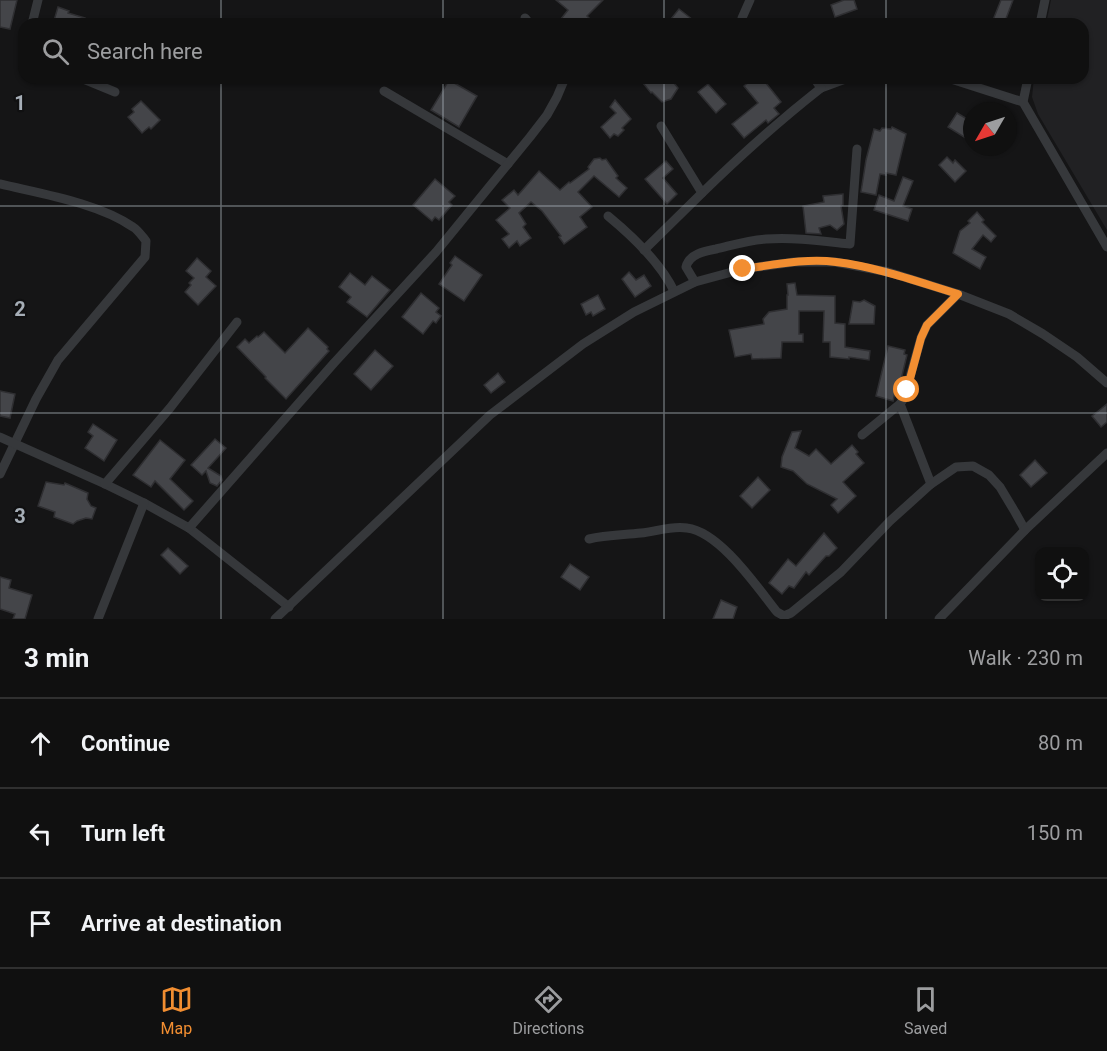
<!DOCTYPE html>
<html lang="en">
<head>
<meta charset="utf-8">
<style>
	body { margin:0; font-family:Roboto,sans-serif; background:#191919; color:#f1f3f6 }
	.controls { position:absolute; right:18px; bottom:18px; display:grid; overflow:hidden; border-radius:12px; box-shadow:0 2px 4px #0004 }
	.controls button { width:54px; height:54px; display:grid; place-items:center; padding:0; border:0; border-bottom:2px solid #303030; background:#101010; color:#f1f3f6; font:30px sans-serif }
	.compass { position:absolute; left:963px; top:102px; width:54px; height:54px; border-radius:50%; background:#101010; box-shadow:0 2px 4px #0004; rotate:231deg }
	.stop { position:absolute; width:18px; height:18px; margin:-14px; border:4px solid #f28e31; border-radius:50%; background:#fff }
	.stop.end { background:#f28e31; border-color:#fff; box-shadow:0 2px 6px #0008 }
	.list { margin:0; padding:0; list-style:none }
	h2 { display:flex; justify-content:space-between; align-items:center; height:78px; margin:0; padding:0 24px; font-size:26px }
	h2 small { font-size:20px; font-weight:400; color:#9c9d9f }
	.list li { display:grid; grid-template-columns:39px 1fr auto; gap:18px; align-items:center; box-sizing:border-box; height:90px; padding:0 24px; border-top:2px solid #303030 }
	.list b { display:block; font-size:22px; white-space:nowrap }
	.list em { font-size:20px; font-style:normal; color:#9c9d9f }
	.icon { flex:none; width:33px; height:33px; fill:none; stroke:currentColor; stroke-width:2; stroke-linecap:round; stroke-linejoin:round }
	.map { position:relative; flex:none; width:1107px; height:619px; overflow:hidden }
	.search { position:absolute; background:#101010; box-shadow:0 2px 4px #0004; left:18px; right:18px; top:18px; height:66px; display:flex; align-items:center; gap:15px; box-sizing:border-box; padding:0 21px; border-radius:18px; color:#9c9d9f; font-size:22px }
	.sheet { height:348px; background:#101010 }
	nav { display:flex; justify-content:space-around; align-items:center; box-sizing:border-box; height:84px; border-top:2px solid #303030; background:#101010; font-size:16px; color:#9c9d9f }
	nav a { display:grid; justify-items:center; gap:3px }
	nav .on { color:#f28e31 }
	.map>svg:first-child { display:block }
	.built { fill:#212123 }
	.building { fill:#444549; stroke:#2f2f32; stroke-width:1.5 }
	.lines { fill:none; stroke-linecap:round; stroke-linejoin:round }
	.minor { stroke:#36383b; stroke-width:9 }
	.route { stroke:#f28e31; stroke-width:8 }
	.grid { fill:none; stroke:#a6aeb7; stroke-width:1.5; stroke-opacity:0.55 }
	.grid-label { font-size:20px; text-anchor:middle; font-weight:bold; fill:#a6aeb7; stroke:#101011; stroke-width:4.5; stroke-linejoin:round; paint-order:stroke }
</style>
</head>
<body>
<div class="map">
<svg width="1107" height="619" viewBox="0 0 1107 619">
	<rect width="100%" height="100%" fill="#151516"/>
	<path class="built" d="M1051,0H1107V230L1038,114L1032,97L1034,78H1083V24H1046Z"/>
	<g class="building">
		<path d="M0,0H17L10,29L0,27Z"/>
		<path d="M556,0H603L587,16L591,20L587,24H557L568,10Z"/>
		<path d="M844,0H854L857,9L835,17L831,5Z"/>
		<path d="M1001,0H1013L1004,24L993,20Z"/>
		<path d="M58,7L69,11L68,13L85,18L83,24H53Z"/>
		<path d="M679,9L698,24H667Z"/>
		<path d="M639,78H670L678,88L671,99L662,102L652,92L651,93Z"/>
		<path d="M753,78H762L781,102L774,108L779,114L768,123L766,120L744,138L732,124L758,103L744,86Z"/>
		<path d="M449,80L477,96L459,127L431,110Z"/>
		<path d="M708,84L726,104L716,113L698,92Z"/>
		<path d="M615,100L631,119L622,128L624,130L618,136L614,134L610,138L601,127L616,113L610,107Z"/>
		<path d="M141,101L160,120L151,129L149,127L142,133L128,117L134,112L132,109Z"/>
		<path d="M957,113L972,122V142L948,127Z"/>
		<path d="M892,127L906,134L896,175L886,173V175L880,174L876,195L861,192L866,160L874,129L880,131L882,128L891,129Z"/>
		<path d="M947,157L953,163L955,160L966,171L955,182L939,165Z"/>
		<path d="M600,158L602,160L606,159L618,176L616,178L627,188L619,197L594,176L578,192L592,207L580,217L587,227L564,244L559,237L561,236L542,211L531,202L519,213L526,224L523,227L531,238L520,246L517,241L509,248L502,239L509,234L496,220L510,208L502,200L514,190L518,195L539,171L560,190L569,182L570,183L589,169L588,167L594,159Z"/>
		<path d="M666,161L673,169L663,178L677,194L667,204L645,179Z"/>
		<path d="M903,177L913,181L903,206L912,209L908,221L874,210L879,195L894,201Z"/>
		<path d="M435,179L455,196L449,202L452,205L439,220L435,217L432,221L413,205Z"/>
		<path d="M843,194V205L841,206L844,224L837,230L830,225L819,228L821,234L806,233L803,206L824,202L823,196Z"/>
		<path d="M977,212L984,220L982,222L996,236L991,242L983,235L972,249L986,257L980,269L953,253L960,231L970,223L968,221Z"/>
		<path d="M455,256L482,275L464,301L439,284L452,265L450,263Z"/>
		<path d="M197,258L211,271L206,277L216,286L198,305L185,292L191,285L189,283L194,278L186,271Z"/>
		<path d="M629,272L636,280L644,275L651,286L635,297L622,279Z"/>
		<path d="M350,273L365,285L372,276L390,290L367,317L347,302L351,297L339,287Z"/>
		<path d="M795,283L797,295L835,296V323L845,324V347L870,351L869,360L849,357V359L830,357V342H823L824,311H799V334H803V342H782L781,358L752,359L751,354L735,357L729,330L764,324L763,319L769,312L787,309V295H788L787,284Z"/>
		<path d="M421,293L439,308L436,312L441,316L436,323L433,321L423,334L402,317Z"/>
		<path d="M598,295L605,309L593,316L591,312L586,315L581,304Z"/>
		<path d="M864,300L875,306L874,324H849L853,301L860,302Z"/>
		<path d="M308,328L328,347L327,349L329,351L286,399L265,378L266,377L237,347L245,339L249,343L257,336L258,337L264,332L285,353Z"/>
		<path d="M888,346L905,350L904,354L907,355L899,388H896L893,401L876,396Z"/>
		<path d="M375,350L393,366L371,390L354,374Z"/>
		<path d="M498,373L505,382L491,393L484,385Z"/>
		<path d="M0,391L15,394L10,418L0,416Z"/>
		<path d="M1107,404V422L1101,427L1092,416Z"/>
		<path d="M93,424L117,440L104,461L85,448L93,436L88,432Z"/>
		<path d="M801,431L795,448L809,456L816,449L831,464L852,445L858,452L856,454L864,463L843,482L856,496L838,513L831,505L837,499L807,484L793,471L781,467L782,457L792,432Z"/>
		<path d="M215,439L226,448L208,468L221,476L222,480L217,486L210,483L206,471L202,475L191,465Z"/>
		<path d="M160,440L185,460L170,479L193,501L184,510L155,481L151,487L133,475Z"/>
		<path d="M1035,460L1047,473L1031,487L1020,475Z"/>
		<path d="M758,477L770,490L752,508L740,496Z"/>
		<path d="M46,482L64,485L65,483L88,493L87,499L91,506L96,508L92,519L86,518L77,521L73,524L54,517L55,512L38,506Z"/>
		<path d="M824,533L837,548L829,556H826L809,575L806,572L794,588L789,586L782,594L769,583L788,559L796,566Z"/>
		<path d="M168,548L188,566L180,574L161,555Z"/>
		<path d="M570,564L589,577L580,590L561,577Z"/>
		<path d="M0,577L11,580L9,588L32,595L25,619H13L15,614L0,609Z"/>
		<path d="M721,600L737,607L733,619H713Z"/>
	</g>
	<g class="lines">
		<g class="minor">
			<path d="M525,18L530,24"/>
			<path d="M32,24L38,0"/>
			<path d="M744,24L742,18L750,0"/>
			<path d="M1040,24L1045,0"/>
			<path d="M81,78L115,92"/>
			<path d="M942,78L951,79L1023,102"/>
			<path d="M1028,78L1023,102L1107,247"/>
			<path d="M821,88L848,78"/>
			<path d="M384,91L508,164"/>
			<path d="M661,126L702,193C740,156 779,121 821,88L814,78"/>
			<path d="M0,184C42,194 98,203 133,227C138,230 142,236 146,241L145,257L58,360L36,399L0,474"/>
			<path d="M608,216C631,235 661,264 674,291"/>
			<path d="M644,250L702,193"/>
			<path d="M695,282L686,267C689,254 705,251 716,249C733,245 749,240 766,239C794,237 822,241 850,244L857,149"/>
			<path d="M900,404L931,484"/>
			<path d="M862,435L900,404L904,398L921,338L927,325L958,294"/>
			<path d="M0,437L105,484L144,503L189,528L289,607"/>
			<path d="M105,484L170,408L237,322"/>
			<path d="M189,528L334,363L436,252L530,137L547,115L557,97L565,78"/>
			<path d="M589,539C606,535 623,535 641,533C655,532 672,525 687,528C720,532 757,587 777,612L784,616L791,613L841,572L890,521L931,484L956,467L973,466L989,475L1000,487L1015,512L1025,530"/>
			<path d="M98,619L144,503"/>
			<path d="M275,619L490,415L583,344L634,312L695,282L743,269L794,262H835L888,272L958,294L1009,314L1043,334L1077,357L1107,383"/>
			<path d="M939,619L1025,530L1107,453"/>
		</g>
	</g>
	<g class="lines">
		<path class="route" d="M743,269C773,265 806,258 836,262C878,267 918,282 958,294L927,325L921,338L907,390"/>
	</g>
	<path class="grid" d="M221,0V24M443,0V24M664,0V24M886,0V24M221,78V619M443,78V619M664,78V619M886,78V619M0,206H1107M0,413H1107"/>
	<g class="grid-label">
		<text x="20" y="110">1</text>
		<text x="20" y="316">2</text>
		<text x="20" y="523">3</text>
	</g>
</svg>
<div class="controls">
<button><svg class="icon" aria-label="locate" viewBox="0 0 24 24"><circle cx="12" cy="12" r="6"/><path d="M12 2v4M12 18v4M2 12h4M18 12h4"/></svg></button>
</div>
<svg class="compass" viewBox="-18 -18 36 36"><path d="M0-13l5 13h-10z" fill="#e53935"/><path d="M0 13l5-13h-10z" fill="#9c9d9f"/></svg>
<div class="stop" style="left:907px;top:390px"></div>
<div class="stop end" style="left:743px;top:269px"></div>
<div class="search"><svg class="icon" aria-label="search" viewBox="0 0 24 24"><circle cx="10" cy="10" r="6"/><path d="M15 15l6 6"/></svg>Search here</div>
</div>
<section class="sheet">
<h2>3 min<small>Walk · 230 m</small></h2>
<ul class="list">
<li><svg class="icon" aria-label="ahead" viewBox="0 0 24 24"><path d="M12 20V5M6 11l6-6 6 6"/></svg><div><b>Continue</b></div><em>80 m</em></li>
<li><svg class="icon" aria-label="left" viewBox="0 0 24 24"><path d="M17 20v-9H6M10 6l-5 5 5 5"/></svg><div><b>Turn left</b></div><em>150 m</em></li>
<li><svg class="icon" aria-label="arrive" viewBox="0 0 24 24"><path d="M6 21V4h12l-3 4 3 4H6"/></svg><div><b>Arrive at destination</b></div></li>
</ul>
</section>
<nav>
<a class="on"><svg class="icon" aria-label="map" viewBox="0 0 24 24"><path d="M3 6l6-2 6 2 6-2v14l-6 2-6-2-6 2zM9 4v14M15 6v14"/></svg>Map</a>
<a><svg class="icon" aria-label="directions" viewBox="0 0 24 24"><path d="M12 3l9 9-9 9-9-9zM9 14v-3h6M13 9l2 2-2 2"/></svg>Directions</a>
<a><svg class="icon" aria-label="saved" viewBox="0 0 24 24"><path d="M7 4h10v16l-5-4-5 4z"/></svg>Saved</a>
</nav>
</body>
</html>
